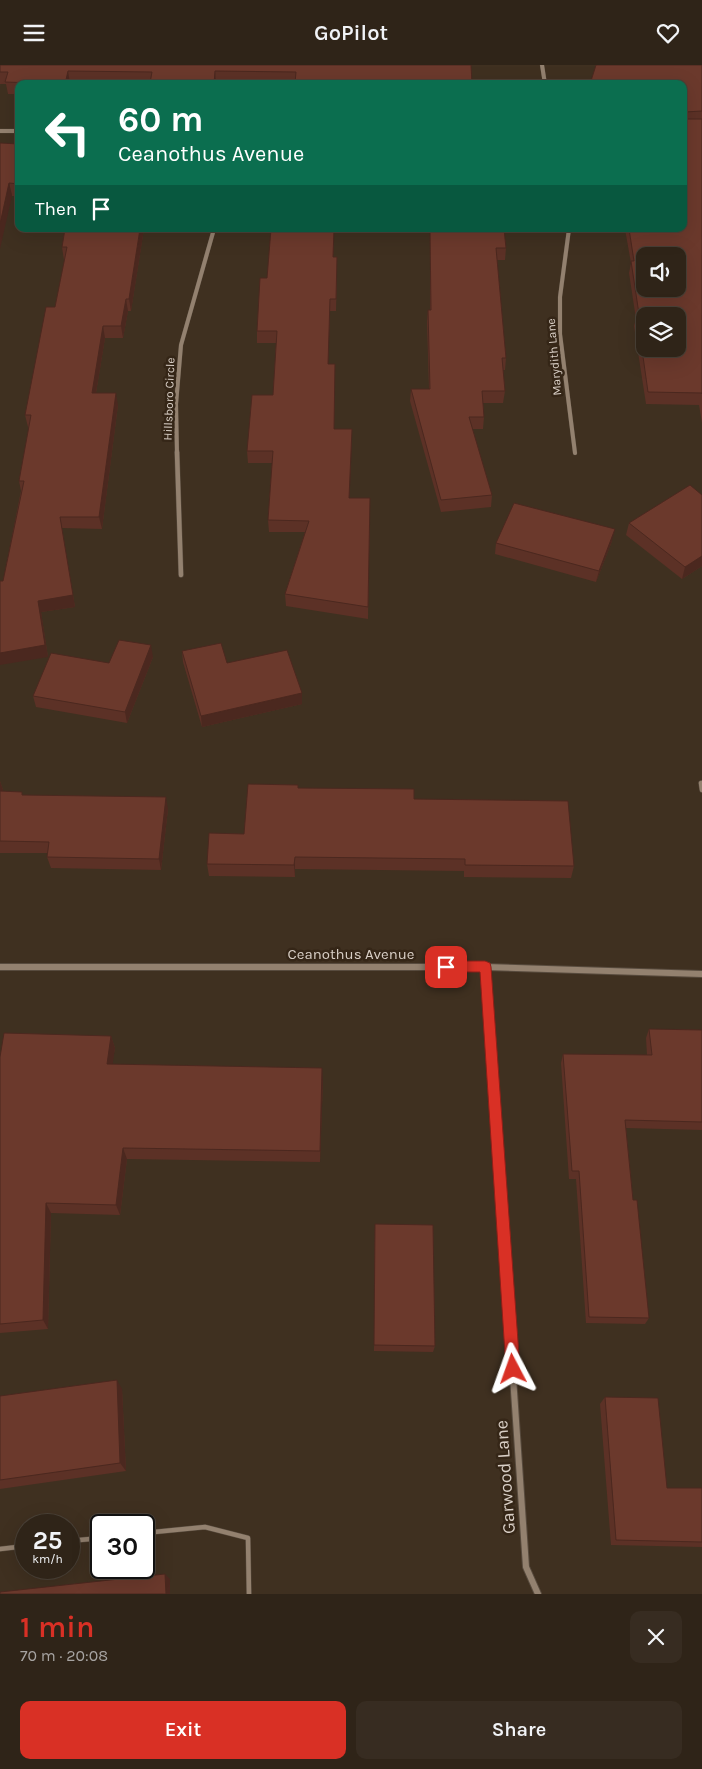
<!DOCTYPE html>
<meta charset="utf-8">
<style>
:root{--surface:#2f2418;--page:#372c21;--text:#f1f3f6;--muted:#a7a4a2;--line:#4a4137;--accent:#d93025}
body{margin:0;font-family:Karla,sans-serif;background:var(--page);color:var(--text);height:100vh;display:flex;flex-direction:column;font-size:19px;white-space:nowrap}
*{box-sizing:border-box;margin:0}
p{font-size:16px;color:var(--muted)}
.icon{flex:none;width:28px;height:28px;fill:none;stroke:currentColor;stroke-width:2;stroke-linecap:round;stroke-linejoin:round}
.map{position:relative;height:1529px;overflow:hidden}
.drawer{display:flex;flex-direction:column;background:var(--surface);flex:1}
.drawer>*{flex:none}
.banner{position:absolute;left:15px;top:15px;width:672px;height:152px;border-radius:10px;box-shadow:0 5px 20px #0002,0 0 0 1px var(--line);background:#0b6e4f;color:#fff;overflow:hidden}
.tools{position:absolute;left:636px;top:182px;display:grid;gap:10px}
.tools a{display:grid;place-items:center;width:50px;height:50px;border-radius:10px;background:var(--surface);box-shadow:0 5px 20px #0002,0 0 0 1px var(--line);font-size:25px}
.speed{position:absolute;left:15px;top:1449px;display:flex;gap:10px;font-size:25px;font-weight:700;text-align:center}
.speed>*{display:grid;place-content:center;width:65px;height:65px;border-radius:50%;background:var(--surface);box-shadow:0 5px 20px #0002,0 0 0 1px var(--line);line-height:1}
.speed small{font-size:12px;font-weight:400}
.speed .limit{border:2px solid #111;border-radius:8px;background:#fff;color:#111}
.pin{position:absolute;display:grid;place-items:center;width:42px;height:42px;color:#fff;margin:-21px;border-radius:10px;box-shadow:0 2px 8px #0006}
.me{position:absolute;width:55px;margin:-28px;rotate:356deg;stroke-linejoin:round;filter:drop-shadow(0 0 4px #0008)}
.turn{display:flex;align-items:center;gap:18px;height:105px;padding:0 20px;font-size:22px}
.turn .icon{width:65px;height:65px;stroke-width:2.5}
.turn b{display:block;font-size:35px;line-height:42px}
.then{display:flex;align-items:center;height:48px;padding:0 20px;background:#0003;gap:10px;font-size:19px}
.round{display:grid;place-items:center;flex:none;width:52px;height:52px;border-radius:10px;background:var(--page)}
.head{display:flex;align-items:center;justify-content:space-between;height:85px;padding:0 20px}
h1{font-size:30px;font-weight:600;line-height:38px;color:var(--accent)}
.action{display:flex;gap:10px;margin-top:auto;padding:10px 20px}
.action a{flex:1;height:58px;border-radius:10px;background:var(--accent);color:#fff;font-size:20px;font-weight:600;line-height:58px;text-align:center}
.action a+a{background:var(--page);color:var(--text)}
header{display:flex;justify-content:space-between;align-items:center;height:65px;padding:0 20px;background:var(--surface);font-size:22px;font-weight:600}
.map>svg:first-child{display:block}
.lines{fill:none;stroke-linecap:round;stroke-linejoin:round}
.lane-casing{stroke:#584b3e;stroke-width:5.5}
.street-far2-casing{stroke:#584b3e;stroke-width:4.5}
.street-far1-casing{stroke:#584b3e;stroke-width:5.5}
.street-casing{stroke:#584b3e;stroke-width:8}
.lane{stroke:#93816f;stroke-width:4.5}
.street-far2{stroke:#93816f;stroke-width:4}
.street-far1{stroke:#93816f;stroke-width:4.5}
.street{stroke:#93816f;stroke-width:6}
.wall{fill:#5c3126}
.shaded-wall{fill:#4b281f}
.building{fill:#6b392c;stroke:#4b281f;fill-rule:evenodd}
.route{fill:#d93025;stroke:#8d1f18}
.labels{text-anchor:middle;stroke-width:5;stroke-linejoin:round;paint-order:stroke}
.far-street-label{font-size:12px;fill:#d9cfc6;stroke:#352617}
.street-label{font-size:15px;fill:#d9cfc6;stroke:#352617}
.near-street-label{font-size:18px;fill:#d9cfc6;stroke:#352617}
</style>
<header><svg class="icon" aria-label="menu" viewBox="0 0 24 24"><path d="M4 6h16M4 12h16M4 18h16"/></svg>GoPilot<svg class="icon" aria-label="heart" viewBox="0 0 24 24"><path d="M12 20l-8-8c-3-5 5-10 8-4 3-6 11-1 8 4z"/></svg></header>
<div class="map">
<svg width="702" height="1529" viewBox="0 0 702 1529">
<rect width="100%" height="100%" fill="#3f3020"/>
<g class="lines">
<defs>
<g id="lane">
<polyline points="144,1468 205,1462 248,1473 249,1529"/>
<polyline points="69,1476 101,1473"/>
<polyline points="0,1484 26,1481"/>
</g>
<g id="street-far2">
<polyline points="542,0 545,19"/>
<polyline points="0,66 19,66"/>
<polyline points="569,164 560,232 560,269 575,388"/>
<polyline points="177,389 176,339 181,280 214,164"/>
</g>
<g id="street-far1">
<polyline points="177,387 181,510"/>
<polyline points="701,718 702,725"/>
</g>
<g id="street">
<polyline points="0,902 485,902 702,909"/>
<polyline points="485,902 526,1502 538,1529"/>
</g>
</defs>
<use href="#lane" class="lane-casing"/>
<use href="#street-far2" class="street-far2-casing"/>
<use href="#street-far1" class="street-far1-casing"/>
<use href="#street" class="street-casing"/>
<use href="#lane" class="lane"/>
<use href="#street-far2" class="street-far2"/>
<use href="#street-far1" class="street-far1"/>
<use href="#street" class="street"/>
</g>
<g class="wall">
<polygon points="0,0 471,0 295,18 216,18 216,19 70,18 70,19 19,19 19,29 8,29 6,19 0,19"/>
<polygon points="702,0 702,358 699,340 646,339 634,261 636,254 629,208 631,198 625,164 684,164 684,19"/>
<polygon points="0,78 19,79 19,131 12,131"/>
<polygon points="144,164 131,246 128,246 123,273 105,273 96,328 118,340 102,464 62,463 75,542 41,547 48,592 3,516 21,426 19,416 29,362 28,362 25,350 55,242 65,195 64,195 62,182"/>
<polygon points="334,164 333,192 337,204 336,246 330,246 328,299 334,364 352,364 349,433 370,433 368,554 286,541 285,529 305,467 269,467 268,455 272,398 248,398 247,386 273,330 276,278 257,278 257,266 267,213"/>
<polygon points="430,164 504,164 506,183 505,195 497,195 506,293 505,305 503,305 505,326 503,338 483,338 484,352 483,364 472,364 492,430 491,442 441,447 410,336 411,324 429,324 427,257 428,245 430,245"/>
<polygon points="629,458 702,501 682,514 626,470"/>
<polygon points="612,476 596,517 495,489 496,478"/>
<polygon points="182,586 227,598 302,639 202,662 183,597"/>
<polygon points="153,592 127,658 36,642 33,631 109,598"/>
<polygon points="0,716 3,725 2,726 24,730 168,744 161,805 51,803 47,792 48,788 0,788"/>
<polygon points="298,723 414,734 574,801 571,813 464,812 464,806 295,804 295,812 209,811 207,799 244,769"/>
<polygon points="649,964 702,965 702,1065 626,1063 633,1135 649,1253 645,1259 586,1258 576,1114 569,1114 561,998 563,989 647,990 646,973"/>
<polygon points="111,971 115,983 112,999 323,1015 320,1097 127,1094 120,1150 51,1148 48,1264 0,1268 0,992"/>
<polygon points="375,1159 435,1281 433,1287 374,1286"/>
<polygon points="122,1324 126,1406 0,1424 0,1331"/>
<polygon points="605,1332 667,1423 702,1423 702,1482 611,1480 600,1339"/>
</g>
<g class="shaded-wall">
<polygon points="68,6 70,18 70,19 65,19"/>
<polygon points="215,6 216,19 214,19"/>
<polygon points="9,118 12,131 0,184 0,159"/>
<polygon points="140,164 144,164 131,246 129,234"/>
<polygon points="126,234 128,246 123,273 121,261"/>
<polygon points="330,234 330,246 328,311 328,299"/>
<polygon points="103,261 105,273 94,340 92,328"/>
<polygon points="116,328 118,340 102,464 99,452"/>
<polygon points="352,364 352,376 349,445 349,433"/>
<polygon points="60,452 62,463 75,542 41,547 48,592 0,600 0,588 38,536"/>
<polygon points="615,464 612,476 596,517 599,506"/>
<polygon points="702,491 702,501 682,514 685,502"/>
<polygon points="151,580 153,592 127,658 125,647"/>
<polygon points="302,628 302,639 202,662 201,651"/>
<polygon points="0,716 3,725 0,738"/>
<polygon points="166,732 168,744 161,805 159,794"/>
<polygon points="295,792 295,812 294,800"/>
<polygon points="111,971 115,983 111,1011 107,999"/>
<polygon points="322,1003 323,1015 320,1097 320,1086"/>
<polygon points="123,1083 127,1094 120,1150 116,1140"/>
<polygon points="46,1138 51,1148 48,1264 43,1255"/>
<polygon points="117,1315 122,1324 126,1406 120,1398"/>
<polygon points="165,1509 170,1514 170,1529 166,1529"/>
</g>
<g class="building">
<polygon points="0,0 471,0 472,19 295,18 296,7 215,6 214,19 150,18 152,7 68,6 65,19 5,17 8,7 0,7"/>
<polygon points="596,0 702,0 702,46 685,47 684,49 684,19 590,19"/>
<path d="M684 51 686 54H702V329V328L648 327 637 249H639L631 196H634L629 164H684ZM645 191H678V224H645ZM645 251H678V284H645Z"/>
<polygon points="0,78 19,79 19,119 9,118 0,159"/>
<polygon points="65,164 140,164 129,234 126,234 121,261 103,261 92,328 116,328 99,452 60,452 73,530 38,536 45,580 0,588 0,516 3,516 24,416 19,416 31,350 25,350 46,242 55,242 67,182 62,182"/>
<polygon points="271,164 334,164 333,192 337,192 336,234 330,234 328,299 335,299 334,364 352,364 349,433 370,433 368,542 285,529 309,456 268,455 273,386 247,386 252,330 273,330 277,266 257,266 260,213 267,213"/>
<polygon points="430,164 504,164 506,183 496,183 506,293 502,293 505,326 482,326 484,352 469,352 492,430 441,435 411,324 430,324 428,245 431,245"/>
<polygon points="690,420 702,430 702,491 685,502 629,458"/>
<polygon points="514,438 615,464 599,506 496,478"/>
<polygon points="119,575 151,580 125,647 33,631 51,588 109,598"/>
<polygon points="221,578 227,598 287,585 302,628 201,651 182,586"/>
<polygon points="248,719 298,720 298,723 414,724 414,734 568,736 574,801 465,800 465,794 295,792 294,800 207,799 209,768 244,769"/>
<polygon points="0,726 22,727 22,730 166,732 159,794 47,792 49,777 0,776"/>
<polygon points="649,964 702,965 702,1057 625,1055 633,1135 637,1135 649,1253 589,1252 579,1106 572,1106 563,989 652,990"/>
<polygon points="4,968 111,971 107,999 322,1003 320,1086 123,1083 116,1140 46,1138 43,1255 0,1259 0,992"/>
<polygon points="375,1159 433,1160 435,1281 374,1280"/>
<polygon points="117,1315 120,1398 0,1415 0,1331"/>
<polygon points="605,1332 658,1333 667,1423 702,1423 702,1477 616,1475"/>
<polygon points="165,1509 166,1529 0,1529 0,1527"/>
</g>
<polygon class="route" points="446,896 485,896 490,898 491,902 520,1304 518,1309 513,1311 508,1309 506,1304 480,907 446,907 442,905 440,902 442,898"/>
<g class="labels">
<g class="far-street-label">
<text transform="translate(554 292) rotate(-95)" y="4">Marydith Lane</text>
<text transform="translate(169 334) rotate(-88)" y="4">Hillsboro Circle</text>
</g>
<g class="street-label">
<text x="351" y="894">Ceanothus Avenue</text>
</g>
<g class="near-street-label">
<text transform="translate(505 1412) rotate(-94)" y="6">Garwood Lane</text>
</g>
</g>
</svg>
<div class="tools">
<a><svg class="icon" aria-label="sound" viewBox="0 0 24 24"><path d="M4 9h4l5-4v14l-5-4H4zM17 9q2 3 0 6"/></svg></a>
<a><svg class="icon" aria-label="layers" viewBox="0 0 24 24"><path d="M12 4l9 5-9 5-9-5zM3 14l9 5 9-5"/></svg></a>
</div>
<div class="speed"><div>25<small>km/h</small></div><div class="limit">30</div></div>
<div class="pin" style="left:446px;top:902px;background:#d93025"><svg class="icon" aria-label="arrive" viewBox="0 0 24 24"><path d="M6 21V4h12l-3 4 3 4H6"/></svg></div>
<svg class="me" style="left:513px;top:1304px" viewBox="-20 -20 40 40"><path d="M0-17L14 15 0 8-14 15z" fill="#d93025" stroke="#fff" stroke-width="4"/></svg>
<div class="banner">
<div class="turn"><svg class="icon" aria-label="left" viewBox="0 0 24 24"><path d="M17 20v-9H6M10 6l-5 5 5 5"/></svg><div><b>60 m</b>Ceanothus Avenue</div></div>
<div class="then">Then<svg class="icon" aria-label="arrive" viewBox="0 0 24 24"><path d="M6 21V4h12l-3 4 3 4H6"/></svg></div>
</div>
</div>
<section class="drawer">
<div class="head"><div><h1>1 min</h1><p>70 m · 20:08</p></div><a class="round"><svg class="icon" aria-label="close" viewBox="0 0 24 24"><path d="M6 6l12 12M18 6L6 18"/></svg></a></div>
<div class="action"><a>Exit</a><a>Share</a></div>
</section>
